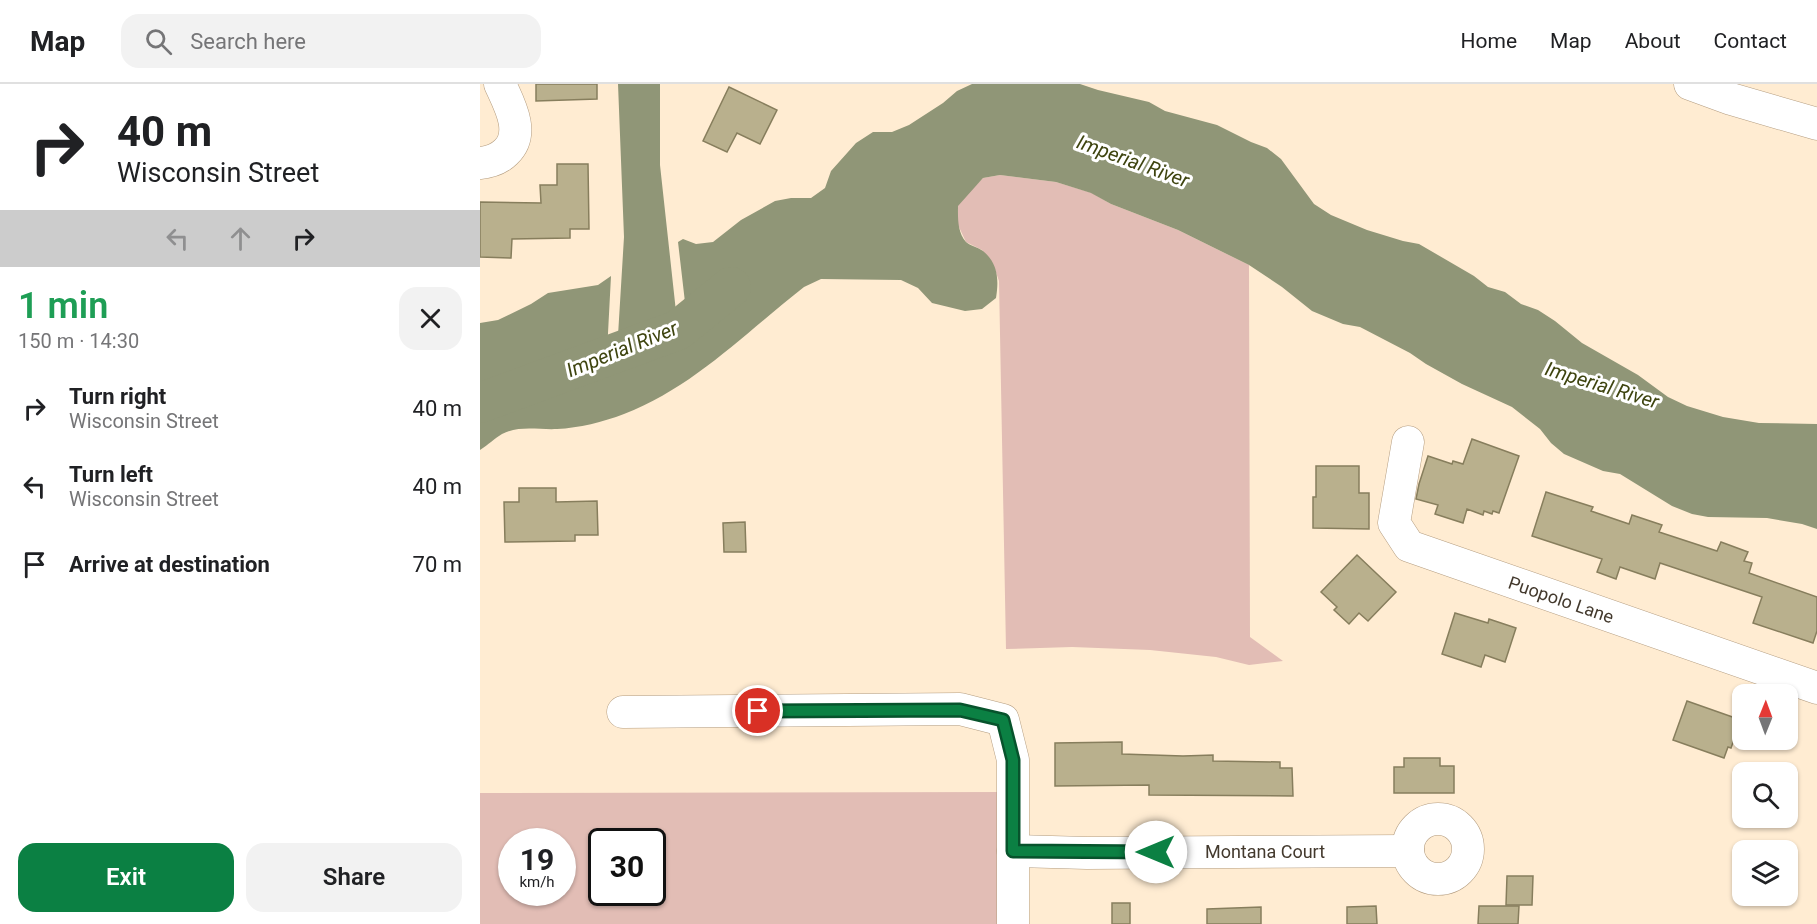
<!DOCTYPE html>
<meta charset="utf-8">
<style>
:root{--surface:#fff;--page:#f2f2f2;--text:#202124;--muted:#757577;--line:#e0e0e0;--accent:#0b8043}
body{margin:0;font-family:Roboto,sans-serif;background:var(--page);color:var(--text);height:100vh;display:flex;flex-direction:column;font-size:22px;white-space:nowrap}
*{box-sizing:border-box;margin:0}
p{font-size:20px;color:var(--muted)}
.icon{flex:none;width:33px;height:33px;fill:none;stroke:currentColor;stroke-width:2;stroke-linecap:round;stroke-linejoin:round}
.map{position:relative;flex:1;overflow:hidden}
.sheet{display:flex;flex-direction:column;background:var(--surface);width:480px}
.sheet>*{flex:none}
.guide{background:#fff;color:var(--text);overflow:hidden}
.needle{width:39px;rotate:1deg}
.tools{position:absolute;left:1252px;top:600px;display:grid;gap:12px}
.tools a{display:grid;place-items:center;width:66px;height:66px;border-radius:12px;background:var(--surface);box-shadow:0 2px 4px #0004;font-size:30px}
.speed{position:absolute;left:18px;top:744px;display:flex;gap:12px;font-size:30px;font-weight:700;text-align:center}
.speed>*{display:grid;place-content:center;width:78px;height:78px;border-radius:50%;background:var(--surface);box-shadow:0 2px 4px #0004;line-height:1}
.speed small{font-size:15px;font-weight:400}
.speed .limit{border:3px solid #111;border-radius:9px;background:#fff;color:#111}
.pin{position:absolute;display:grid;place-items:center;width:51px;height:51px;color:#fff;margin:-26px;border:3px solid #fff;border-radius:50%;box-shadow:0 2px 6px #0007}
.me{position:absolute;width:66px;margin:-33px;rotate:270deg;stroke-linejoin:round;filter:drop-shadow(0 0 4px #0008)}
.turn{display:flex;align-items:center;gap:21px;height:126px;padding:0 18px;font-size:27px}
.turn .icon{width:78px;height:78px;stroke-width:2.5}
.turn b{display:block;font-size:42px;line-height:51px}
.lanes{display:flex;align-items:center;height:57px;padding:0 18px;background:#0003;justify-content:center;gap:30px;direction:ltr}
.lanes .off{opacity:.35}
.round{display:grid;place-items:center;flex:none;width:63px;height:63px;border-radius:18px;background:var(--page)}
.overview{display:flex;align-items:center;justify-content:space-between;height:102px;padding:0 18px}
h1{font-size:36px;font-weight:600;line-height:45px;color:#1e9e55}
.action{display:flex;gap:12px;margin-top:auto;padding:12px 18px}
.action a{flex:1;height:69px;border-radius:18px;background:var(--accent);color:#fff;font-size:24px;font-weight:600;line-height:69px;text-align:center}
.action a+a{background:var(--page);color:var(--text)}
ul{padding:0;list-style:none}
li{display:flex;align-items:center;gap:18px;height:78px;padding:0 18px}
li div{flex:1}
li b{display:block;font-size:22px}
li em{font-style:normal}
header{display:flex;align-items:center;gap:36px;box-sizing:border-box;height:84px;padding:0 30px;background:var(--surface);border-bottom:2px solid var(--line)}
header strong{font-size:28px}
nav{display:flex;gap:33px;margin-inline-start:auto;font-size:21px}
.search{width:420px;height:54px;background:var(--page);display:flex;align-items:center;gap:15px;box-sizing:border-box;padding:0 21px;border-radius:18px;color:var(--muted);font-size:22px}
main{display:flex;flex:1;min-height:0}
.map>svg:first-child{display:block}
.green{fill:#e2bdb5;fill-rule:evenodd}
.water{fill:#909677}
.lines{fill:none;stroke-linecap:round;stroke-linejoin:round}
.river{stroke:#909677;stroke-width:40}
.building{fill:#b9b08d;stroke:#877e5d;stroke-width:1.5}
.minor-casing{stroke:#b49d80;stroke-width:33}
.minor{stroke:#fff;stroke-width:32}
.route-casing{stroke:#07532c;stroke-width:15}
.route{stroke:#0b8043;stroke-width:10}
.labels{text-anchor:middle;stroke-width:6;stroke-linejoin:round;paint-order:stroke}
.street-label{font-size:18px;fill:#43392d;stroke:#fff}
.water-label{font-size:20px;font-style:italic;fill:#3e440f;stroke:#fff}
</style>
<header>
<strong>Map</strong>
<div class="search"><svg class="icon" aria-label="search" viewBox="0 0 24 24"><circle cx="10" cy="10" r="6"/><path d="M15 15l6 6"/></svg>Search here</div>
<nav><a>Home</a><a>Map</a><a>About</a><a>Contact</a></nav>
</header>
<main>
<section class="sheet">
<div class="guide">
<div class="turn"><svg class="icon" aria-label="right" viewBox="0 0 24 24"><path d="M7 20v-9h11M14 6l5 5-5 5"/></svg><div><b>40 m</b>Wisconsin Street</div></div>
<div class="lanes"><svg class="icon off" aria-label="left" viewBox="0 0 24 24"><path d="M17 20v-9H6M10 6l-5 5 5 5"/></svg><svg class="icon off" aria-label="ahead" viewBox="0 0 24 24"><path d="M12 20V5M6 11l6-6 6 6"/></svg><svg class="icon" aria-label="right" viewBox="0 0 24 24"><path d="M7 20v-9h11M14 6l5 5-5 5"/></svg></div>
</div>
<div class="overview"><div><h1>1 min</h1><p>150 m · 14:30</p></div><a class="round"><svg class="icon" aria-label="close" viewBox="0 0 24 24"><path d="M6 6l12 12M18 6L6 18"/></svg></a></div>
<ul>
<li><svg class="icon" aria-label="right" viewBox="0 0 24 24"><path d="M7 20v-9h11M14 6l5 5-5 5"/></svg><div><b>Turn right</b><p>Wisconsin Street</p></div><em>40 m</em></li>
<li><svg class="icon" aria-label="left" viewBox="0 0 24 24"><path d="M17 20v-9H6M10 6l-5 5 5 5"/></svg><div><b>Turn left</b><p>Wisconsin Street</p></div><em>40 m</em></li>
<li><svg class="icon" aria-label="arrive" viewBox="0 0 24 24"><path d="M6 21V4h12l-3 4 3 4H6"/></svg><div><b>Arrive at destination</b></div><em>70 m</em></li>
</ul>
<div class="action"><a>Exit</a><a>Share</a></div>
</section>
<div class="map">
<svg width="1337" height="840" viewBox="0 0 1337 840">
<rect width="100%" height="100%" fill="#ffecd2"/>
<g class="green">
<polygon points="520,91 576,98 612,109 631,120 698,146 769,181 770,553 803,577 769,581 736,573 670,566 592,563 526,565 519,197 513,180 502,166 486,158 478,141 478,121 489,108 503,94"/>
<path d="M527 708 528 840H0V709ZM32 758H82V808H32ZM122 758H172V808H122Z"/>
</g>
<g class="water">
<polygon points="138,0 180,0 180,81 198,246 137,268 144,153"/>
<path d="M492 0H600L618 6 669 18 685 27 737 41 771 58 787 64 801 75 834 120 851 131 887 146 923 157 939 160 994 192 1008 203 1025 208 1041 220 1058 226 1075 237 1102 259 1158 291 1188 313 1207 322 1243 333 1279 339 1337 340V445L1322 440 1287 434 1228 433 1212 430 1192 422 1140 390 1123 387 1084 370 1071 359 1060 345 1032 323 982 300 946 280 930 269 880 243 863 240 832 227 802 203 769 181 698 146 631 120 611 109 576 98 520 91 503 94 478 122C478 133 477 148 486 158 490 162 498 163 503 167 518 179 519 196 516 214L502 225 485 227 452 219 438 204 421 196 341 195 324 203C266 248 214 303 144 330 123 338 99 344 77 345 59 346 39 341 22 350 15 354 8 361 0 366V239L18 236 51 220 68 209 118 201 131 192 127 268 131 277 140 279 202 256 207 251 208 244 198 158 203 155 216 160 233 158 261 136 295 117 311 114H331L345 104 351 87 376 59 393 48H412L429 41 463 19 477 7Z"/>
</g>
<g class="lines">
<polyline class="river" points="0,319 198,246 251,203"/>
</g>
<g class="building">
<polygon points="56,0 117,0 117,15 56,17"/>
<polygon points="249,3 297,26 280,60 257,49 247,68 223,57"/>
<polygon points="77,80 108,80 109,145 90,145 90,154 32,155 31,174 0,173 0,118 61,119 60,101 77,101"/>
<polygon points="992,355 1039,372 1019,429 1013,427 1012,430 1004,427 1003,431 987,425 983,439 955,430 958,421 936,415 939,400 948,372 972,380 973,377 983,380"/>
<polygon points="836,382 879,382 879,409 889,409 889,445 833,444 833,413 836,413"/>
<polygon points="39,404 76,404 76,418 117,417 118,451 95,451 95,457 25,458 24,418 39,418"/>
<polygon points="1066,408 1113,423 1111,427 1149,440 1152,431 1182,441 1179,448 1237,467 1241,458 1268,468 1264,477 1272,479 1269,489 1337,513 1337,547 1333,559 1273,539 1282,513 1180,479 1175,495 1140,483 1136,495 1117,488 1122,475 1052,452"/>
<polygon points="265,438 266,468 244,468 243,439"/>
<polygon points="877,471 916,508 888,537 879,529 869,540 854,526 857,523 841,508"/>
<polygon points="975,529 1008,539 1009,535 1036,544 1025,578 1005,571 1001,583 962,570"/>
<polygon points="1207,617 1261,636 1251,664 1248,663 1244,674 1193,656"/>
<polygon points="642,658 642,670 703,672 733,671 733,677 800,678 800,684 812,684 813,712 669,711 669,701 575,702 575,659"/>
<polygon points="924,674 960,674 960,682 974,682 974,709 914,709 914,683 924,683"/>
<polygon points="1027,792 1053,792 1052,821 1026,821"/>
<rect x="632" y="819" width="18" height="21"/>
<polygon points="896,822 897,840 867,840 867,823"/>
<polygon points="999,822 1039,822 1038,840 998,840"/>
<polygon points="781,823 781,840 727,840 727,825"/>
</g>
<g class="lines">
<defs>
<g id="minor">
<polyline points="1210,0 1251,15 1337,40"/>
<path d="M0 79C10 78 19 75 26 68 46 49 29 20 20 0"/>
<polyline points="928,358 914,439 929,462 1337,604"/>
<polyline points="143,628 480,625 523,636 533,676 533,840"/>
<circle cx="958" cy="765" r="30"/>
<polyline points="533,767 607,769 928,767"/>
</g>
</defs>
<use href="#minor" class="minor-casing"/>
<use href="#minor" class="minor"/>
</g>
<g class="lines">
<defs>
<polyline id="route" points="278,627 480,626 523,636 533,676 533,767 676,768"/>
</defs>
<use href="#route" class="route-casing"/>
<use href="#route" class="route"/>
</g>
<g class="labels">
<g class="street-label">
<text transform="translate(1081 516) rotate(19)" y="6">Puopolo Lane</text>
<text x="785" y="774">Montana Court</text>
</g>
<g class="water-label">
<text transform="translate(653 77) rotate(20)" y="7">Imperial River</text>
<text transform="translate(142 265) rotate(-22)" y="7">Imperial River</text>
<text transform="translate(1122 301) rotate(17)" y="7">Imperial River</text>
</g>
</g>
</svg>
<div class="tools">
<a><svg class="needle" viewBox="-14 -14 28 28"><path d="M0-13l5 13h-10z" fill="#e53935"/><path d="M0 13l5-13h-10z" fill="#757577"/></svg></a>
<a><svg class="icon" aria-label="search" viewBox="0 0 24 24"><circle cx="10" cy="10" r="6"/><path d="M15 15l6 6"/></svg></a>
<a><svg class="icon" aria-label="layers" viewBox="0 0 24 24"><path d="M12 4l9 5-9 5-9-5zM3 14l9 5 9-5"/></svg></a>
</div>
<div class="speed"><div>19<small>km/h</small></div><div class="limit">30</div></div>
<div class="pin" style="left:278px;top:627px;background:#d93025"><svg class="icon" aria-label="arrive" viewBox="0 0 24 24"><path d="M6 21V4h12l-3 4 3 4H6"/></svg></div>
<svg class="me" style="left:676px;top:768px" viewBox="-20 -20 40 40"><circle r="19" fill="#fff"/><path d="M0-13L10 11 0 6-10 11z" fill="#0b8043"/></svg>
</div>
</main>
